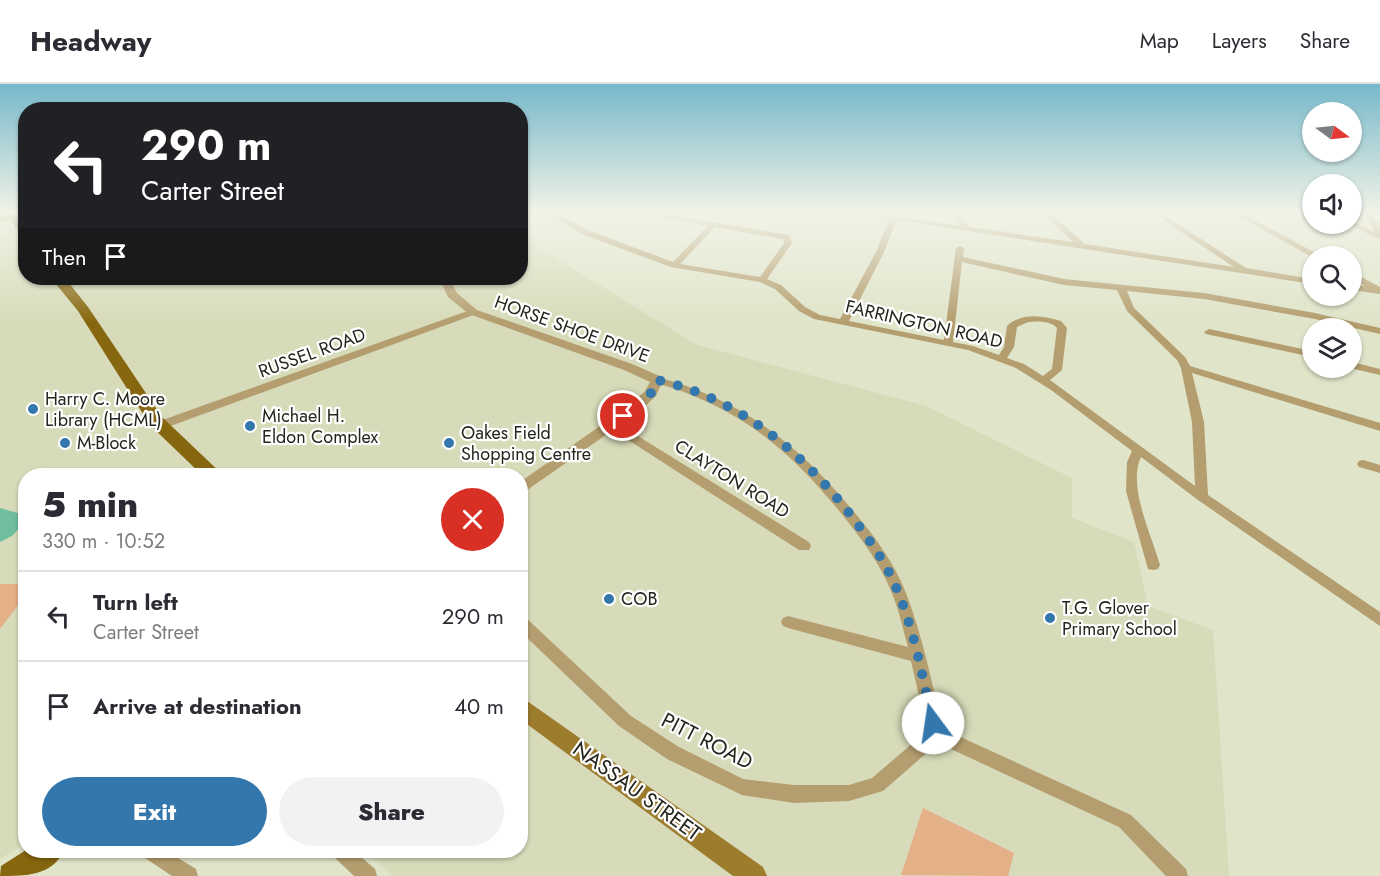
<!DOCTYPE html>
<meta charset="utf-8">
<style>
:root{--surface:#fff;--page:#f2f2f3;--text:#2b2b33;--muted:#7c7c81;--line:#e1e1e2;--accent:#3477ad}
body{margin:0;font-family:Jost,sans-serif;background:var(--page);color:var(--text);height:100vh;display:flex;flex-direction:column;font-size:22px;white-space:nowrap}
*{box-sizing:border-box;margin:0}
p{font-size:20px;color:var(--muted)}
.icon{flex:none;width:33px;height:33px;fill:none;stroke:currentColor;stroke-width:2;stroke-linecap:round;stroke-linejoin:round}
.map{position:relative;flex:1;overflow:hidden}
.details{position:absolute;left:18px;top:384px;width:510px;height:390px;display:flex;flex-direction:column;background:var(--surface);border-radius:24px;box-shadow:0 2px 4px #0004}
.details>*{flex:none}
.guide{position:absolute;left:18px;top:18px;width:510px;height:183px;border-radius:24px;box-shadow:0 2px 4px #0004;background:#202124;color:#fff;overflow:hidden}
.needle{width:39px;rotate:105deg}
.fabs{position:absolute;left:1302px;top:18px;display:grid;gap:12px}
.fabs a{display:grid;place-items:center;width:60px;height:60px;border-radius:50%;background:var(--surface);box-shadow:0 2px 4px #0004;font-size:30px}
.pin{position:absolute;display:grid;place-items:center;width:51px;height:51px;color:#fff;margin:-26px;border:3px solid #fff;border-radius:50%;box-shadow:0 2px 6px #0007}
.me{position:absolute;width:66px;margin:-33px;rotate:346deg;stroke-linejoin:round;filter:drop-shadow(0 0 4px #0008)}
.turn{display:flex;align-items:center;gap:21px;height:126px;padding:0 24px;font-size:27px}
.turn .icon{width:78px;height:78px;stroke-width:2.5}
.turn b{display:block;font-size:42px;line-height:51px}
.then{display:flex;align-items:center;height:57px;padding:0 24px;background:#0003;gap:12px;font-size:22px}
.round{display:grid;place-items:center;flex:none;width:63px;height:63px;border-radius:32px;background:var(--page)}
.headline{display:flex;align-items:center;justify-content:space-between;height:102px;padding:0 24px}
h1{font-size:36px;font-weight:800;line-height:45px}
.primary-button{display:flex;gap:12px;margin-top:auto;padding:12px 24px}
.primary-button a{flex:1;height:69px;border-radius:36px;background:var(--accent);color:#fff;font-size:24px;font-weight:800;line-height:69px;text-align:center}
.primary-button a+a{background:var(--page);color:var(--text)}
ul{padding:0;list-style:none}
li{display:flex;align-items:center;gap:18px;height:90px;padding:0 24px;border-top:2px solid var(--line)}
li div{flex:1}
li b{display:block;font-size:22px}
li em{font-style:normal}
header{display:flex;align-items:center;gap:36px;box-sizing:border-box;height:84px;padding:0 30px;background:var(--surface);border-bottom:2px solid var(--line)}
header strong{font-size:28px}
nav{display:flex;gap:33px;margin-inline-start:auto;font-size:21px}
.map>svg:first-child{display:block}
.built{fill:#d7dbb9}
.green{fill:#e4b088}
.water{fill:#6fbf9e}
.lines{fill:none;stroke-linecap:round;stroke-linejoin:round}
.minor{fill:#b49e6f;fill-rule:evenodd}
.tertiary{fill:#b49e6f;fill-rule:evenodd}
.secondary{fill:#9d7c2d;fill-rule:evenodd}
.primary{fill:#86660e;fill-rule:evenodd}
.route{stroke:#3477ad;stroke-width:10;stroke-dasharray:0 18}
.poi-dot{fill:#3477ad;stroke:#fff;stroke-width:2}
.labels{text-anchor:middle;stroke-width:4.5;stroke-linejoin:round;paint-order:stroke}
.street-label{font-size:18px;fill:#24251b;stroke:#fff}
.poi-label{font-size:18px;fill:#24251b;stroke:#fff;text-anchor:start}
.near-street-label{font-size:21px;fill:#24251b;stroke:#fff}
</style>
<header>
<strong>Headway</strong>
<nav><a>Map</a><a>Layers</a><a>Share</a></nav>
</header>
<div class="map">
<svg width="1380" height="792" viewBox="0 0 1380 792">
<rect width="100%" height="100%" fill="#e0e4c9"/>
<polygon class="built" points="0,128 25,128 26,194 520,194 521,141 539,164 697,261 926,322 1072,394 1072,434 1134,458 1148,522 1213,546 1229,792 394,792 363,767 520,766 520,392 26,392 25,759 0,775"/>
<g class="green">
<polygon points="0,500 25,500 25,512 0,545"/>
<polygon points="923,724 1014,769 1008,792 901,791"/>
</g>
<polygon class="water" points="0,424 21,430 24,439 12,452 0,458"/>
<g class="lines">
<g class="minor">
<path d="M545 128H554L590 147 673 178 708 142 642 130 639 128H652L789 151 792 159 767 195 781 201 805 223 820 231 840 235 877 166 889 135 856 130 853 128H868L961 142 950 128H958L970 143 1073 158 1041 128H1049L1085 160 1234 183 1151 128H1159L1246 184 1312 195V200L896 136 885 166 849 237 944 256 956 164 960 162 964 164 963 173 1064 195 1204 209 1315 229 1380 244V250L1315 235 1204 215 1127 207 1134 224 1185 273 1190 282 1380 339V347L1192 289 1204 338 1208 411 1380 528V542L1198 416 1141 373C1127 402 1152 452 1160 481L1158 485 1153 486 1148 485 1126 407 1127 378 1132 367 1051 306 1016 284 968 266 814 235 799 227 775 205 760 198 671 183 584 151ZM715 143 783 155 784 159 760 193 680 180ZM962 178 1064 201 1117 206 1127 227 1177 276 1181 284 1192 338 1195 402 1050 296 1062 286 1067 244 1061 237C1044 232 1022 228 1007 242L1004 263 999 271 973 262 953 258ZM1028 238C1038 237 1051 237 1057 244L1052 285 1043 292 1024 280 1007 274 1014 263 1017 243Z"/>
<polygon points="1231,128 1240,128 1321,172 1312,173"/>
<polygon points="1364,128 1372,128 1380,143 1380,155 1347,140 1354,138 1375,148"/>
<polygon points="1352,188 1380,203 1380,210 1352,206 1352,200 1365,202 1352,194"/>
<polygon points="473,225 476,226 476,230 165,344 161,345 155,341 157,338"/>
<polygon points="1209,245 1312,267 1312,273 1206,250 1204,248"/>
<polygon points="1352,278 1380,285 1380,291 1350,284 1352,284"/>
<path d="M657 293C742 315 800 362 855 429 875 453 895 480 906 509 923 553 932 600 943 645L1131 731 1186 785 1188 792H1166L1119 743 938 659 883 707 849 717 794 719 742 711 667 675 619 642 520 547V531L525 533 631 632 679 663 743 695 794 701H849L872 694 927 647 911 577 788 544 783 542 781 538 783 534 788 532 908 563C902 541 897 518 887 498 876 474 860 453 844 433 790 365 738 322 653 298L652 296Z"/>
<polygon points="612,336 809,458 811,462 809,466 799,466 608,343 606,340"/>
<polygon points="1363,376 1380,381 1380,389 1359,383 1357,380 1359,377"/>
<polygon points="139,766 165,766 196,785 198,792 172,792 142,772"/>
<polygon points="330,766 353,766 375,785 377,792 354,792 333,772"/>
</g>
<polygon class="tertiary" points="439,194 449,194 457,209 477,226 632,280 662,293 663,296 656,312 640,327 520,411 520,398 630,321 645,307 650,298 624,286 469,230 448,213"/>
<g class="secondary">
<polygon points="17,128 26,128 26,132 0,138 0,132"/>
<polygon points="520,612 763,783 767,792 733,792 520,635"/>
</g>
<g class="primary">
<polygon points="5,128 16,128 26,140 26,152 22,152"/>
<polygon points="51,194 65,194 88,223 162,333 224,392 203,392 150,341 78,227"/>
<path d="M26 766H64C53 792 25 792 0 792L1 782Z"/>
</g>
</g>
<linearGradient id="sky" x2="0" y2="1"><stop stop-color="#77b8ca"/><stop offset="0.54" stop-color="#f1f3e7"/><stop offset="1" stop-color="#f1f3e7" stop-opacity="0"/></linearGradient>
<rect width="1380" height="238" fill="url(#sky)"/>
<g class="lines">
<path class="route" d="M623 332 651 309 657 296C739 314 803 369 853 434 870 457 887 480 898 508 915 549 923 596 933 639"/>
</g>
<g class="poi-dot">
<circle cx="33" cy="325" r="6"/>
<circle cx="250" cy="342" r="6"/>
<circle cx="65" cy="359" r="6"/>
<circle cx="449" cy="359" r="6"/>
<circle cx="609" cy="515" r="6"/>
<circle cx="1050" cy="534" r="6"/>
</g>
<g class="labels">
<g class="street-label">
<text transform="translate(924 240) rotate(13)" y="6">FARRINGTON ROAD</text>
<text transform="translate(572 245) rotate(20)" y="6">HORSE SHOE DRIVE</text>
<text transform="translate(312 269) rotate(-20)" y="6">RUSSEL ROAD</text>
<text transform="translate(732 395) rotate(32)" y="6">CLAYTON ROAD</text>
</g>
<g class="poi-label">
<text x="45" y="321">Harry C. Moore<tspan x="45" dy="21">Library (HCML)</tspan></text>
<text x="262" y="338">Michael H.<tspan x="262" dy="21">Eldon Complex</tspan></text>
<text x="461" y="355">Oakes Field<tspan x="461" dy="21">Shopping Centre</tspan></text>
<text x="77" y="365">M-Block</text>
<text x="621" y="521">COB</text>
<text x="1062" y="530">T.G. Glover<tspan x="1062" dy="21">Primary School</tspan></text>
</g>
<g class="near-street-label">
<text transform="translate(707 657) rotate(27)" y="7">PITT ROAD</text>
<text transform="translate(637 707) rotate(36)" y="7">NASSAU STREET</text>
</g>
</g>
</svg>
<div class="fabs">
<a><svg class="needle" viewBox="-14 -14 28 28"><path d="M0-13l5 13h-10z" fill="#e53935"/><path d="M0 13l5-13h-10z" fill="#7c7c81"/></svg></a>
<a><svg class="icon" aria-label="sound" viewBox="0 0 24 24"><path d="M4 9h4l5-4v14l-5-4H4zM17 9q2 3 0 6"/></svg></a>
<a><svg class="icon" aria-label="search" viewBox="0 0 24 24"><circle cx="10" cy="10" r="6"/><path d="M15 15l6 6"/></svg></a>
<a><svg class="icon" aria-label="layers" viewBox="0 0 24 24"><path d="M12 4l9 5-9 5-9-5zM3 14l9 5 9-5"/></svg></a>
</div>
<div class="pin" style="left:623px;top:332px;background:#d93025"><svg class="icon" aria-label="arrive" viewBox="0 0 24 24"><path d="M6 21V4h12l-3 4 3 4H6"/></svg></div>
<svg class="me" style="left:933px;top:639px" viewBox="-20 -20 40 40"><circle r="19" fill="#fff"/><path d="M0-13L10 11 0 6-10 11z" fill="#3477ad"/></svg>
<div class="guide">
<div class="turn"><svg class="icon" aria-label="left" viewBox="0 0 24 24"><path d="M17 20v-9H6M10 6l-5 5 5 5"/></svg><div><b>290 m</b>Carter Street</div></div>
<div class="then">Then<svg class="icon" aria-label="arrive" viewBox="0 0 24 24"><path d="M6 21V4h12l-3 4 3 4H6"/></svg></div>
</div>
<section class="details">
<div class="headline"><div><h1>5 min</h1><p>330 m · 10:52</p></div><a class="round" style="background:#d93025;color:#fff"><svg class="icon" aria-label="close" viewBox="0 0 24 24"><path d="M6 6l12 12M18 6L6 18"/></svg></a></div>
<ul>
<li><svg class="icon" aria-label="left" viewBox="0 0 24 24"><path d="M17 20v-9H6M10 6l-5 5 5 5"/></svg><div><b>Turn left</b><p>Carter Street</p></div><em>290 m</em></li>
<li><svg class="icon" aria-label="arrive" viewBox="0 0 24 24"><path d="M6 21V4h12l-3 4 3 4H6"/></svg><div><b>Arrive at destination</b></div><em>40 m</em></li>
</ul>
<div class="primary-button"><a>Exit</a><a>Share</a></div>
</section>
</div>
